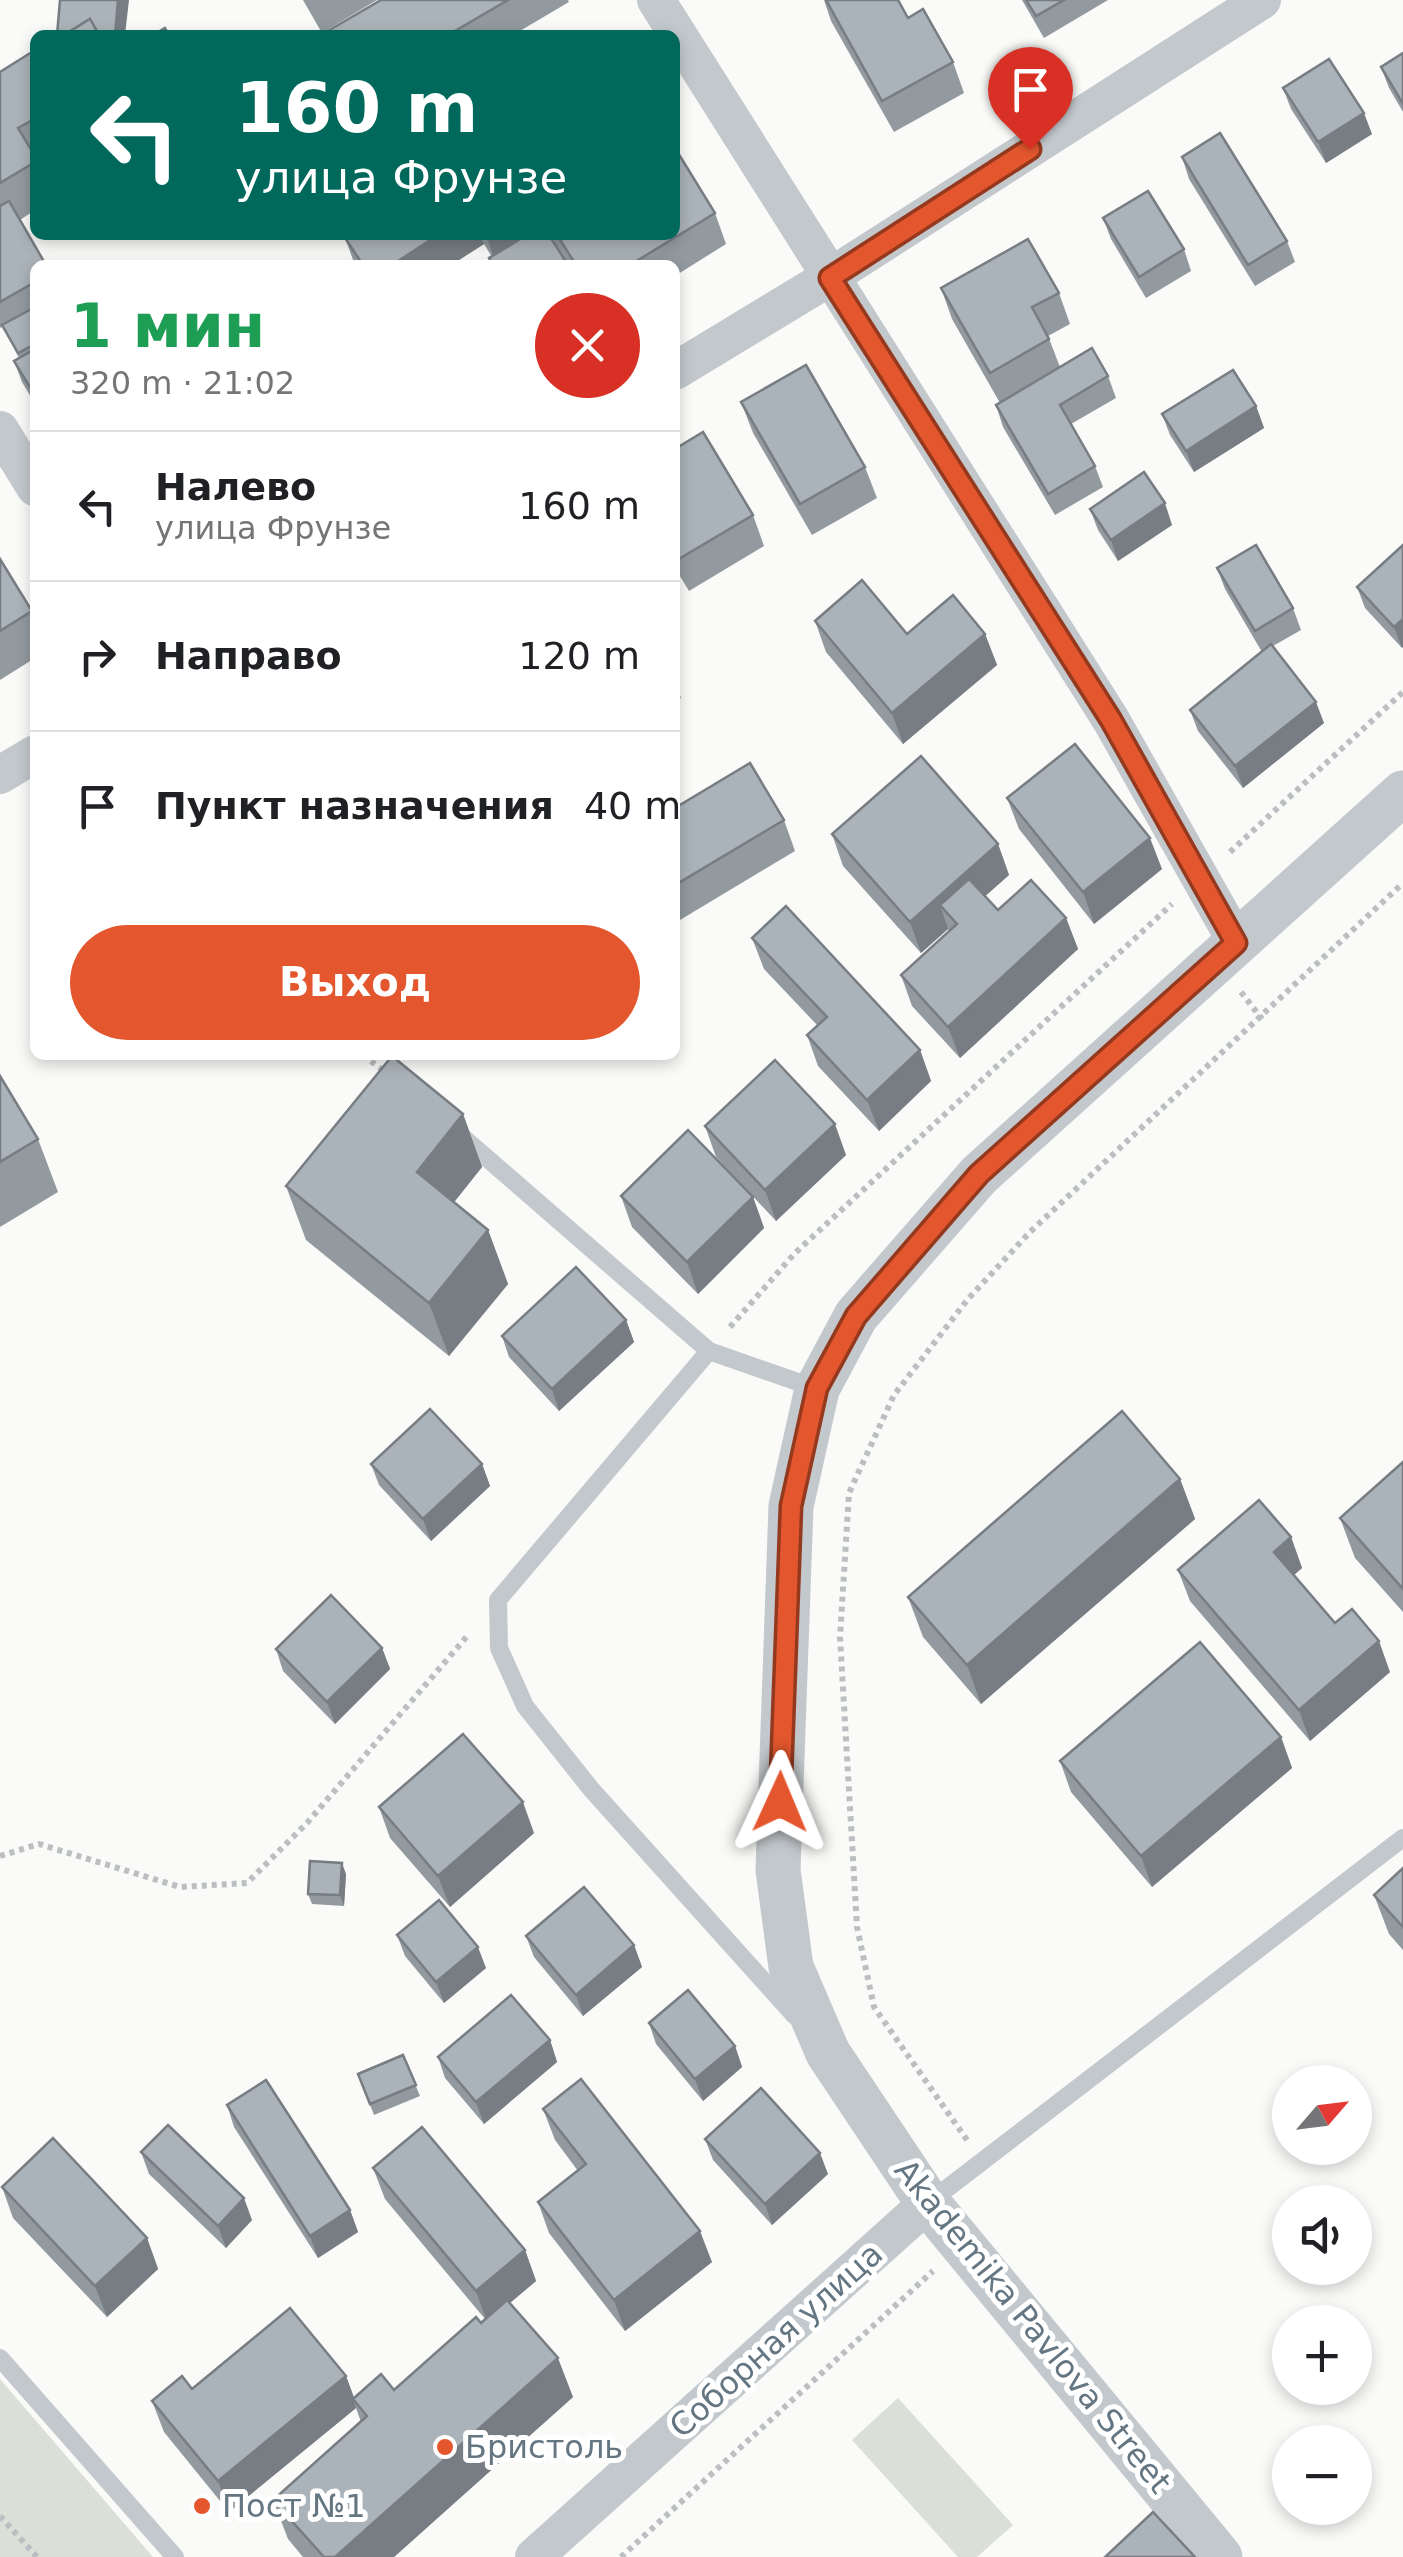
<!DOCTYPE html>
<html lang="ru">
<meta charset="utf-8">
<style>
:root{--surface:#fff;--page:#f2f2f2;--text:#202124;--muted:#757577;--line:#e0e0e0;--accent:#e4572e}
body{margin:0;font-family:"DejaVu Sans",sans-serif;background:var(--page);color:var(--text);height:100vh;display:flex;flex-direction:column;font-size:38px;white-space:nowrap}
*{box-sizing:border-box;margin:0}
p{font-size:32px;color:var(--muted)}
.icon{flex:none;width:55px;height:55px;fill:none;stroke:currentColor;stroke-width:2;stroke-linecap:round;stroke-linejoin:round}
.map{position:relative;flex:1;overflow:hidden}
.panel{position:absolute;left:30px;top:260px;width:650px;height:800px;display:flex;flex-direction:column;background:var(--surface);border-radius:15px;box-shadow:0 5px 15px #0003}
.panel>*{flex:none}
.top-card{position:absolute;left:30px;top:30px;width:650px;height:210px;border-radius:15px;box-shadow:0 5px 15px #0003;background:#00695c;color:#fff;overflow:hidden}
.needle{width:65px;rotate:62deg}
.buttons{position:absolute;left:1272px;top:2065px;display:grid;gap:20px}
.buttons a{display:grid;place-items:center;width:100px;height:100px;border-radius:50%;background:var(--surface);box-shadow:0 5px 15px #0003;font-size:50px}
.pin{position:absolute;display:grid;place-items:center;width:85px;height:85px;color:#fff;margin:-102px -42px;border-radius:50% 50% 50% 0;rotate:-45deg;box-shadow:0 0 10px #0007}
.pin .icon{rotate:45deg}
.me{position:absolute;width:110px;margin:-55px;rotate:1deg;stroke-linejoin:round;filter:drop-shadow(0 0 8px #0008)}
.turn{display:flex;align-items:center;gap:35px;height:210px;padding:0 40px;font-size:45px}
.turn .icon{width:130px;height:130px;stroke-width:2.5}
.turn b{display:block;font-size:70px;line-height:85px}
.round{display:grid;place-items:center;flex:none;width:105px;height:105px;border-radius:52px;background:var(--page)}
.overview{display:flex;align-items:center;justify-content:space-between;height:170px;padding:0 40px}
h1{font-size:60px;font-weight:600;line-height:75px;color:#1e9e55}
.button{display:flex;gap:20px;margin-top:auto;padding:20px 40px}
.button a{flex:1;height:115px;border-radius:60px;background:var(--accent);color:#fff;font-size:40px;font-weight:600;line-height:115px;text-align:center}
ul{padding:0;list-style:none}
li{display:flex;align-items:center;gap:30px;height:150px;padding:0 40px;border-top:2px solid var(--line)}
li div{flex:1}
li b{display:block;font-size:38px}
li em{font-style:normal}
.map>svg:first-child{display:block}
.green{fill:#dadfd7}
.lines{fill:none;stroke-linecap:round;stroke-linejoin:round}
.path{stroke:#bbbfc2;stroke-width:6;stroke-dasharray:5 5;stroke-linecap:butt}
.service{stroke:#c3c8cc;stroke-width:18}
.minor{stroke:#c3c8cc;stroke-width:38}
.tertiary{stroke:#c3c8cc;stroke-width:45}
.wall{fill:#929a9f}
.shaded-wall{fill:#777d82}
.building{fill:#aab3b9;stroke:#777d82;stroke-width:2.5}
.route-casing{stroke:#94391e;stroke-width:25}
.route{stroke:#e4572e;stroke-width:18}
.poi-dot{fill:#e4572e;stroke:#fff;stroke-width:4}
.labels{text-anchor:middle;stroke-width:10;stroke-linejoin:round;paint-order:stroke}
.street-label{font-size:32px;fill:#657683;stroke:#fff}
.poi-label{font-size:32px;fill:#657683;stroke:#fff;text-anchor:start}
</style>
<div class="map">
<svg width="1403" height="2557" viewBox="0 0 1403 2557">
<rect width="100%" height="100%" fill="#fafaf8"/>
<g class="green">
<polygon points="0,2379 153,2557 0,2557"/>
<polygon points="898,2398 1013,2525 977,2557 958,2557 852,2440"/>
</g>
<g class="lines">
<g class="path">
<polyline points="1230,852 1403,692"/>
<polyline points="1241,992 1262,1019"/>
<polyline points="363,1055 388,1074"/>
<polyline points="730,1327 795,1253 1172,904"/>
<polyline points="0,1856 39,1844 180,1887 247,1883 307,1823 469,1634"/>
<polyline points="967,2140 874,2007 857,1927 840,1637 849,1493 894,1395 968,1299 1030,1232 1403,883"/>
<polyline points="0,2516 37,2557"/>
<polyline points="621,2557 933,2271"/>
</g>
<g class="service">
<polyline points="458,1133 709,1351 815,1388"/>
<polyline points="709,1351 498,1600 499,1648 525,1706 591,1789 795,2016"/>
<polyline points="928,2203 1403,1838"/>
<polyline points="0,2358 175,2557"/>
</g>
<g class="minor">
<polyline points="656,0 1111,720 1237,943"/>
<polyline points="675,371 830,277 1262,0"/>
<polyline points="0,430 35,487"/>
<polyline points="0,775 35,754"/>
<polyline points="534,2557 928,2203"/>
</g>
<polyline class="tertiary" points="1220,2557 928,2203 828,2053 791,1967 778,1870 791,1506 817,1389 856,1316 979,1175 1403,793"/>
</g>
<g class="wall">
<polygon points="303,0 377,0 322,33"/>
<polygon points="381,0 568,0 569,2 513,35 321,35"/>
<polygon points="824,0 898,0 908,18 953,62 964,93 894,132 831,21"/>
<polygon points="1022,0 1108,0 1044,38"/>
<polygon points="1403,53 1403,112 1389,88 1381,67"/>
<polygon points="35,57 35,210 20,220 35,265 35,404 22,382 14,361 19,358 3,326 0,328 0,72"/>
<polygon points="1283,88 1372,134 1326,163 1291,109"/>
<polygon points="1182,157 1287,241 1295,262 1255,286 1189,179"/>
<polygon points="715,213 726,244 675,276 675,265 568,265 555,243 552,235 675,235"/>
<polygon points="1103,218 1184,249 1191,271 1146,298 1111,239"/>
<polygon points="350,235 549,235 568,265 492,265 489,258 492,257 484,244 451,265 355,265 345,238"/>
<polygon points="941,288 1059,293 1070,324 1048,336 1060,367 1108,376 1116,398 1071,424 1095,466 1103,487 1055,515 1003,427 996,405 1000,403 952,319"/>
<polygon points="741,402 865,467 877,498 812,535 753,433"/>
<polygon points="1256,406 1264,428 1194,472 1170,435 1162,414"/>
<polygon points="675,449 753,515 764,546 689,591 675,568"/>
<polygon points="1090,509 1172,525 1118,561 1098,530"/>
<polygon points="1403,545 1402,648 1365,608 1357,587"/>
<polygon points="0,559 32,611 35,619 35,658 0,680"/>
<polygon points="1217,568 1293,608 1301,630 1273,646 1324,723 1243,788 1198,731 1190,710 1262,652 1225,589"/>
<polygon points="815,621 907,634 985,634 997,665 903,744 826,652"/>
<polygon points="675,681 681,698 675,701"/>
<polygon points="1007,798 1162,869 1094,924 1019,829"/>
<polygon points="675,808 784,820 795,851 675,923"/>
<polygon points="832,834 998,844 1009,875 985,896 998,910 1066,918 1078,949 960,1058 912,1006 901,975 949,931 948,929 921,953 843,866"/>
<polygon points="752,938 920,1050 931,1081 879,1131 818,1066 807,1035 817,1025 764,969"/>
<polygon points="0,1076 38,1139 58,1192 0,1227"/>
<polygon points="463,1114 482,1167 454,1202 488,1230 508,1284 449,1356 306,1240 286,1186"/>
<polygon points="705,1126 846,1155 776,1221 716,1157"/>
<polygon points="621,1196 753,1197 764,1228 698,1294 632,1227"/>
<polygon points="626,1320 634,1342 559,1411 509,1357 502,1336"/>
<polygon points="1403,1462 1403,1612 1355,1558 1340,1518"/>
<polygon points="371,1464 482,1464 490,1486 431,1541 379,1485"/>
<polygon points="1180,1479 1195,1519 981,1704 923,1637 908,1597"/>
<polygon points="1291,1537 1302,1568 1294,1575 1335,1623 1390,1672 1310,1741 1190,1601 1178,1570"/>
<polygon points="382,1648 390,1669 335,1724 283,1671 276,1649"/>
<polygon points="1281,1737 1292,1768 1152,1887 1071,1792 1060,1761"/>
<polygon points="379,1807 534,1833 450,1907 390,1838"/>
<polygon points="1403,1868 1403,1950 1389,1934 1374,1895"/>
<polygon points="346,1874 344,1906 312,1904 308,1894"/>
<polygon points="397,1935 486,1968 444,2003 405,1956"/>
<polygon points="526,1936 634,1945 642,1967 583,2016 534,1957"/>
<polygon points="649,2023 735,2046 742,2067 703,2101 656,2044"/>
<polygon points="550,2040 557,2062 484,2124 445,2078 438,2057"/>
<polygon points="403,2055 420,2096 374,2115 358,2074"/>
<polygon points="227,2105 350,2210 358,2232 318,2258 234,2127"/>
<polygon points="543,2109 712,2262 625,2331 549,2233 538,2202 578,2171 555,2140"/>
<polygon points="705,2139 828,2174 772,2225 713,2160"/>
<polygon points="141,2152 252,2220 226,2248 149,2174"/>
<polygon points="373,2168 525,2250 536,2281 510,2303 573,2397 394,2557 303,2557 288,2539 273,2500 361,2422 356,2408 229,2512 164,2432 152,2401 192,2389 346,2376 354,2398 394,2390 485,2319 385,2199"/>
<polygon points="2,2187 147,2238 158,2269 107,2317 13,2218"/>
</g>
<g class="shaded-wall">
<polygon points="118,0 129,0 125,35 115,35"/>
<polygon points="1364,113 1372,134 1326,163 1318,142"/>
<polygon points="438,235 480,235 484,244 451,265 392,265"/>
<polygon points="486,235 539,235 496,264"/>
<polygon points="1256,406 1264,428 1194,472 1186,451"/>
<polygon points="1165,503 1172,525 1118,561 1111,540"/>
<polygon points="1403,619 1403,647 1402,648 1394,627"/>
<polygon points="985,634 997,665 903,744 892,713"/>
<polygon points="1316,702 1324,723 1243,788 1235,766"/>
<polygon points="1150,838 1162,869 1094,924 1083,892"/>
<polygon points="998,844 1009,875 955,923 940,905 948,929 921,953 910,922"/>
<polygon points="1066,918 1078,949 960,1058 948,1027"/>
<polygon points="920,1050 931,1081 879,1131 867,1100"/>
<polygon points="463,1114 482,1167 436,1225 417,1172"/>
<polygon points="835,1124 846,1155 776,1221 765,1190"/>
<polygon points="753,1197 764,1228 698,1294 687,1262"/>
<polygon points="488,1230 508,1284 449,1356 429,1303"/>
<polygon points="626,1320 634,1342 559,1411 552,1389"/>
<polygon points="482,1464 490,1486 431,1541 423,1519"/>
<polygon points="1180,1479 1195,1519 981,1704 967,1665"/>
<polygon points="1291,1537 1302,1568 1285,1583 1274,1552"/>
<polygon points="1379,1641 1390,1672 1310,1741 1299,1710"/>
<polygon points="382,1648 390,1669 335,1724 327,1702"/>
<polygon points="1281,1737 1292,1768 1152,1887 1141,1856"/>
<polygon points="523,1802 534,1833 450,1907 438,1876"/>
<polygon points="342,1863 346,1874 344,1906 340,1895"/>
<polygon points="634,1945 642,1967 583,2016 576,1995"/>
<polygon points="478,1947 486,1968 444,2003 436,1982"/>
<polygon points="550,2040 557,2062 484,2124 476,2102"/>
<polygon points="735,2046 742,2067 703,2101 695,2079"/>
<polygon points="820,2153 828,2174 772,2225 765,2204"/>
<polygon points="244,2198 252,2220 226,2248 218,2226"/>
<polygon points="350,2210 358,2232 318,2258 310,2236"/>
<polygon points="700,2231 712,2262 625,2331 614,2300"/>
<polygon points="147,2238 158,2269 107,2317 95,2286"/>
<polygon points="525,2250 536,2281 487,2322 476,2291"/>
<polygon points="558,2358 573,2397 394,2557 335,2557"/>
<polygon points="346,2376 356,2403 353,2399 356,2408 229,2512 218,2481"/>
</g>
<g class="building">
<polygon points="60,0 118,0 115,35 99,35 90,19 64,35 57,35"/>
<polygon points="381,0 508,0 448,35 321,35"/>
<polygon points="826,0 898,0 908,18 923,9 953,62 882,101"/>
<polygon points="1026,0 1064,0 1036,16"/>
<polygon points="90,19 99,35 64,35"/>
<polygon points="165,28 169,35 153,35"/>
<polygon points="32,52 35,57 35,127 31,121 18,128 35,156 35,162 0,183 0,72"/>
<polygon points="1403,53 1403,104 1381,67"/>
<polygon points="1329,59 1364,113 1318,142 1283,88"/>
<polygon points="1220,133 1287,241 1248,265 1182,157"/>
<polygon points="675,148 715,213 630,265 576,265 557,235 675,235"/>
<polygon points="1148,191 1184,249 1139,277 1103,218"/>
<polygon points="9,201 46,265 35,265 35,282 0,302 0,206"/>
<polygon points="350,235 438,235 392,265 363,265 345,238"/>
<polygon points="527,235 549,235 568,265 493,265 489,258"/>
<polygon points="1028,239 1059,293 1032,307 1049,339 990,373 941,288"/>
<polygon points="35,307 35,344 18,353 2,325"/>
<polygon points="1092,348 1108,376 1060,405 1095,466 1048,494 996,405"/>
<polygon points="35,349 35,387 31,389 14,361"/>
<polygon points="806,365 865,467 800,504 741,402"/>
<polygon points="1233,370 1256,406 1186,451 1162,414"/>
<polygon points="703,432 753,515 677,560 675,556 675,449"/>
<polygon points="1144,472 1165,503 1111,540 1090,509"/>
<polygon points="1256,545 1293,608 1255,631 1217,568"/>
<polygon points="1403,545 1403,619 1394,627 1357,587"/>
<polygon points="0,559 32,611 0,631"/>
<polygon points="862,580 907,634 953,595 985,634 892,713 815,621"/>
<polygon points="1271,644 1316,702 1235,766 1190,710"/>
<polygon points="1075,744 1150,838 1083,892 1007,798"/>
<polygon points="921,756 998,844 910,922 832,834"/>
<polygon points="750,763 784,820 675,885 675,808"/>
<polygon points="969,879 998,910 1031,880 1066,918 948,1027 901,975 957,924 940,905"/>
<polygon points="786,906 920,1050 867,1100 807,1035 827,1017 752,938"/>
<polygon points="392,1056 463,1114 417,1172 488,1230 429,1303 286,1186"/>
<polygon points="775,1060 835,1124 765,1190 705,1126"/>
<polygon points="0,1076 38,1139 0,1162"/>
<polygon points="688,1130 753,1197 687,1262 621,1196"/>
<polygon points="576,1267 626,1320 552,1389 502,1336"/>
<polygon points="430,1409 482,1464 423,1519 371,1464"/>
<polygon points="1122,1411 1180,1479 967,1665 908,1597"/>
<polygon points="1403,1462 1403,1589 1340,1518"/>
<polygon points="1259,1500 1291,1537 1274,1552 1335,1623 1352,1609 1379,1641 1299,1710 1178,1570"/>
<polygon points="331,1595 382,1648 327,1702 276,1649"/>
<polygon points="1200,1642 1281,1737 1141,1856 1060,1761"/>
<polygon points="463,1734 523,1802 438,1876 379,1807"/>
<polygon points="310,1861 342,1863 340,1895 308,1894"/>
<polygon points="1403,1868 1403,1927 1374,1895"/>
<polygon points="584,1887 634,1945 576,1995 526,1936"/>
<polygon points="439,1900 478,1947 436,1982 397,1935"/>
<polygon points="688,1990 735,2046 695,2079 649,2023"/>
<polygon points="511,1995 550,2040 476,2102 438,2057"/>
<polygon points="403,2055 416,2085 370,2104 358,2074"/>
<polygon points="581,2079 700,2231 614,2300 538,2202 586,2164 543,2109"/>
<polygon points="266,2080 350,2210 310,2236 227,2105"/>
<polygon points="761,2088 820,2153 765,2204 705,2139"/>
<polygon points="168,2125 244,2198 218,2226 141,2152"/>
<polygon points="422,2127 525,2250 476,2291 373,2168"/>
<polygon points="53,2138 147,2238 95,2286 2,2187"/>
<polygon points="507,2300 558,2358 335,2557 324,2557 273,2500 367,2416 353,2399 381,2374 394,2390 476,2317 481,2323"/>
<polygon points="290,2308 346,2376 218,2481 152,2401 182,2376 192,2389"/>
<polygon points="1153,2512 1195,2557 1105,2557"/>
</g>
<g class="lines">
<defs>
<polyline id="route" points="780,1802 791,1506 817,1388 856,1316 979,1174 1236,943 1111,720 830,278 1030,149"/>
</defs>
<use href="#route" class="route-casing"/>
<use href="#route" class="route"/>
</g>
<g class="poi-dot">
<circle cx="445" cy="2447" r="10"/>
<circle cx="202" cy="2506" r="10"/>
</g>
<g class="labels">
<g class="street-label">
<text transform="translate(1033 2326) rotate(51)" y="11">Akademika Pavlova Street</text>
<text transform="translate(776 2340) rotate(-42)" y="11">Соборная улица</text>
</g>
<g class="poi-label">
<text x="465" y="2458">Бристоль</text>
<text x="222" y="2517">Пост №1</text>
</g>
</g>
</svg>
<div class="buttons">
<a><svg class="needle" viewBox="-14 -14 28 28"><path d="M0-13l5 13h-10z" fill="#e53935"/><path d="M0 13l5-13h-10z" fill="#757577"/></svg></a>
<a><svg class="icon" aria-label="sound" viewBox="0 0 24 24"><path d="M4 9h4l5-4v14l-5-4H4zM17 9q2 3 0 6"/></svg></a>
<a>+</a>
<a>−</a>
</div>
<div class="pin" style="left:1030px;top:149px;background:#d93025"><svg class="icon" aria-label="arrive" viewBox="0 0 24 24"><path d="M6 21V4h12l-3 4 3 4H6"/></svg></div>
<svg class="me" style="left:780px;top:1802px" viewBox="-20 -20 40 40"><path d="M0-17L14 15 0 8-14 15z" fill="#e4572e" stroke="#fff" stroke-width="4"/></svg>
<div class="top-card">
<div class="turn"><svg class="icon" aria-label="left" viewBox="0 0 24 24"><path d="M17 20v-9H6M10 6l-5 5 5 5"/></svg><div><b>160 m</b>улица Фрунзе</div></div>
</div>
<section class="panel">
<div class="overview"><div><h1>1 мин</h1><p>320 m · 21:02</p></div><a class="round" style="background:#d93025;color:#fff"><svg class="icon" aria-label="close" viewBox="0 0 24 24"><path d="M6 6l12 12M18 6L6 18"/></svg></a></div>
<ul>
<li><svg class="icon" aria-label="left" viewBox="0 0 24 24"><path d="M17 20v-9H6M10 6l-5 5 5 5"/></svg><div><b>Налево</b><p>улица Фрунзе</p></div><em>160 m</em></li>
<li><svg class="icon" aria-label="right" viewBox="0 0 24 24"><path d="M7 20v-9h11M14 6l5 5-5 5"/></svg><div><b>Направо</b></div><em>120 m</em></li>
<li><svg class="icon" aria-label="arrive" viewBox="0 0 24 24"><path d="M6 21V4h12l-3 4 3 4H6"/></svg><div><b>Пункт назначения</b></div><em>40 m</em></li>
</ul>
<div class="button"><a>Выход</a></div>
</section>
</div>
